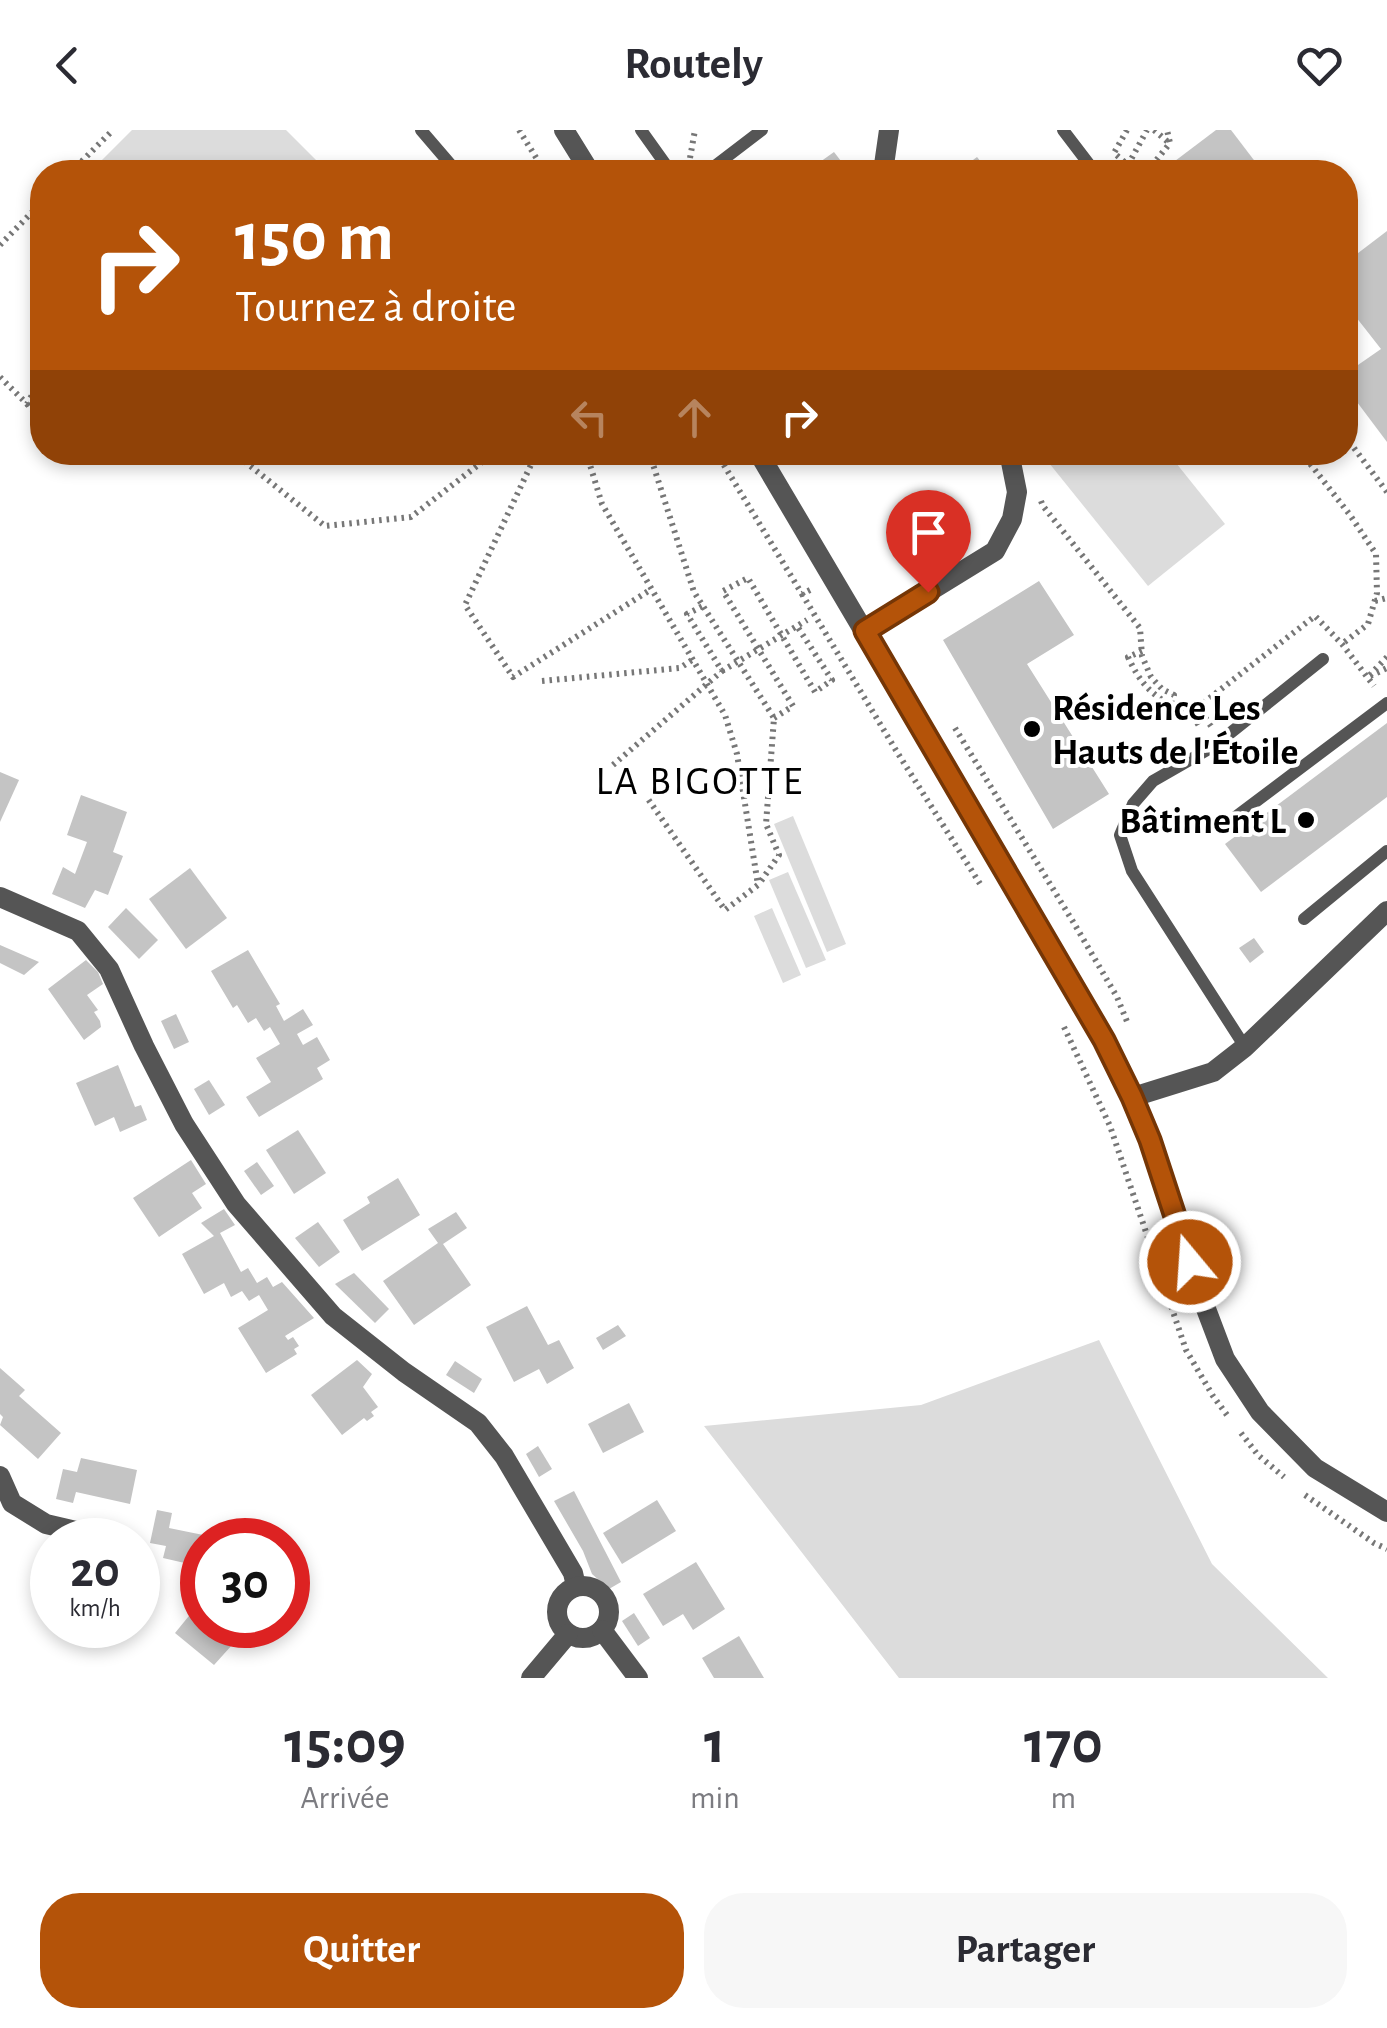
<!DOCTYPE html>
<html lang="fr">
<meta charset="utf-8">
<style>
:root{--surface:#fff;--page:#f7f7f7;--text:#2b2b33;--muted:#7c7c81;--accent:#b45309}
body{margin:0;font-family:"Alegreya Sans",sans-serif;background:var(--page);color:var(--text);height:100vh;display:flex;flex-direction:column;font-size:38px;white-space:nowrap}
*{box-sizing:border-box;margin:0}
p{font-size:32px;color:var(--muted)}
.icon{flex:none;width:55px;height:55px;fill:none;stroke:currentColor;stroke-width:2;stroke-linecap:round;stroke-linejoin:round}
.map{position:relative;height:1548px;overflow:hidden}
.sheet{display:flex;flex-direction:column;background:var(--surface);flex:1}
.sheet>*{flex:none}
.banner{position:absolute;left:30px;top:30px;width:1328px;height:305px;border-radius:40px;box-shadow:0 5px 15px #0003;background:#b45309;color:#fff;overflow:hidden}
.speed{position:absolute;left:30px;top:1388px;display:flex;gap:20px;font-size:50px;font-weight:700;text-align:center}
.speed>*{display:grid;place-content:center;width:130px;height:130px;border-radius:50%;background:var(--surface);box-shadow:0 5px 15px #0003;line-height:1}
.speed small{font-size:25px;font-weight:400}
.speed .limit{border:15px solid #d22;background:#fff;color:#111}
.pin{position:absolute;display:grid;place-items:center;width:85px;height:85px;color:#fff;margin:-102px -42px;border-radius:50% 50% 50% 0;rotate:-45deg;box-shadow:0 0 10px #0007}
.pin .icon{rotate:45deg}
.me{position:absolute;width:110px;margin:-55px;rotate:342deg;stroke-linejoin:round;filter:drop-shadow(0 0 8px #0008)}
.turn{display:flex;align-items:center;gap:35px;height:210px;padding:0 40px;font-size:45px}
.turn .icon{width:130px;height:130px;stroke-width:2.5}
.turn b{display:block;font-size:70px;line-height:85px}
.lanes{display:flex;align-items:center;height:95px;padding:0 40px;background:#0003;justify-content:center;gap:50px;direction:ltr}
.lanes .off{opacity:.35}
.eta{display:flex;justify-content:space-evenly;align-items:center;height:170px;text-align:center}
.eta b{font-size:60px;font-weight:700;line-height:70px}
.cta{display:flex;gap:20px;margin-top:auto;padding:20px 40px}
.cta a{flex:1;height:115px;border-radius:40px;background:var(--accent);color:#fff;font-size:40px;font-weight:700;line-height:115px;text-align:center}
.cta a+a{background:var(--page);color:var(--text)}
header{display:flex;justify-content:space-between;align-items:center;height:130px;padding:0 40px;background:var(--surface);font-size:45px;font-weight:700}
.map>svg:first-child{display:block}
.green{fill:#dcdcdc}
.building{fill:#c4c4c4}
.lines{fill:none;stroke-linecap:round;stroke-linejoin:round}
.path{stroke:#777;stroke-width:6;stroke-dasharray:2.5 5;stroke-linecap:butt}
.lane{stroke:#555;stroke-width:12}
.street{stroke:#555;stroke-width:20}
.route-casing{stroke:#753606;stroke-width:25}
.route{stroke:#b45309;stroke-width:18}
.poi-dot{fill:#000;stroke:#fff;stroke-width:4}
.labels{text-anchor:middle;stroke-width:8;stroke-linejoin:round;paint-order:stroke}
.poi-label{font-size:38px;font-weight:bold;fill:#000;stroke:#fff;text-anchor:start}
.neighbourhood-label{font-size:40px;letter-spacing:2.5px;fill:#000;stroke:#fff}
</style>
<header><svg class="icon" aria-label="back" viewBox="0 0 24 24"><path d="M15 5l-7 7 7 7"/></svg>Routely<svg class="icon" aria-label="heart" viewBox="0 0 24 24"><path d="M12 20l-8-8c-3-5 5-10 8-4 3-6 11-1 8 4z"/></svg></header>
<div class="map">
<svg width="1387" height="1548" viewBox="0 0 1387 1548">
<rect width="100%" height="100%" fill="#fff"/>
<g class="green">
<polygon points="132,0 286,0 328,42 90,42"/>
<polygon points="1041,323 1168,323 1225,394 1148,456"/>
<polygon points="793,686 846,814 827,822 774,694"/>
<polygon points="788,742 826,830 806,838 769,750"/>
<polygon points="772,778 801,845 783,853 754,786"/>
<polygon points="1099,1210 1212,1434 1328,1548 899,1548 704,1296 921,1275"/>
</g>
<g class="building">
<polygon points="1216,0 1231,0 1263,42 1183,42 1175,31"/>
<polygon points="834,22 844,35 834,42 806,42"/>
<polygon points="977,27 989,42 957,42"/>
<polygon points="1387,101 1387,312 1345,256 1345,244 1381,219 1345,173 1345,133"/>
<polygon points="1039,451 1074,505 1027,534 1109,664 1053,699 943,510"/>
<polygon points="1387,593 1387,667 1261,762 1225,714"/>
<polygon points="0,642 19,650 0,692"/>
<polygon points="81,665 127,682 113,722 123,726 108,765 95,760 85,778 52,764 63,737 75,744 87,712 67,705"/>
<polygon points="190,738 227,788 186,819 149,769"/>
<polygon points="126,778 158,810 139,829 108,797"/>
<polygon points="1254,808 1264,822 1250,833 1239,818"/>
<polygon points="0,815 39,832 24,845 0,833"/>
<polygon points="248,820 280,874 276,876 284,891 303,879 313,895 297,904 303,915 317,907 330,930 317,938 323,949 259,987 246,967 271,952 256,928 280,914 270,897 264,901 256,888 248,893 237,875 233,878 211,841"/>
<polygon points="86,830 98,842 103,854 87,865 98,880 94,882 100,891 101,897 84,910 48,859"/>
<polygon points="176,884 189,912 174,919 161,891"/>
<polygon points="118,935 135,977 141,975 147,990 120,1002 114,987 95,996 76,953"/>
<polygon points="209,950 225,975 209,985 194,959"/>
<polygon points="298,1000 326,1043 294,1064 266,1020"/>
<polygon points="191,1030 206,1054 192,1063 202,1078 159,1107 133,1068"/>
<polygon points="257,1032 274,1056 261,1065 244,1041"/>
<polygon points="398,1048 420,1085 362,1121 343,1090 370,1073 367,1067"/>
<polygon points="224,1079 235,1095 220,1103 241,1142 248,1138 257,1153 267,1147 273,1157 282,1152 314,1188 285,1206 288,1210 293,1207 299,1216 294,1219 297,1224 266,1243 238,1198 268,1180 259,1165 249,1171 242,1161 231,1167 224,1153 204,1164 182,1124 214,1106 201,1093"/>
<polygon points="456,1082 467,1098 443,1114 471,1155 414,1195 383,1151 438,1113 428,1099"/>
<polygon points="318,1092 340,1122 319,1137 295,1108"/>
<polygon points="354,1143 389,1179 375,1193 335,1154"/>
<polygon points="527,1176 548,1215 559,1210 574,1238 547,1254 539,1239 514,1252 486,1197"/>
<polygon points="618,1195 626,1206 603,1220 596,1208"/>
<polygon points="357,1230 372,1244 363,1257 378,1277 371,1282 374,1286 367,1291 364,1288 342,1305 311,1265"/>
<polygon points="455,1231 482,1249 474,1263 446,1245"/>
<polygon points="0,1238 25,1260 19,1266 61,1303 38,1329 0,1295 3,1287 0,1284"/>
<polygon points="629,1273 644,1302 603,1323 588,1294"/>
<polygon points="538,1316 552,1339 539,1347 526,1324"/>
<polygon points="81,1328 137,1340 130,1374 76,1362 73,1373 56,1369 63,1339 77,1342"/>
<polygon points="574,1361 621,1452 609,1459 592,1444 583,1421 554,1371"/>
<polygon points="657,1370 676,1401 622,1434 603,1403"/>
<polygon points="157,1380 172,1383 169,1398 218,1408 202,1410 202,1437 163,1428 166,1416 150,1413"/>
<polygon points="696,1432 725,1479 693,1500 683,1484 663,1496 643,1464"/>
<polygon points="202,1470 202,1495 229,1495 241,1505 214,1535 175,1503"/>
<polygon points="634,1483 650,1508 638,1516 622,1491"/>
<polygon points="739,1506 764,1548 714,1548 702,1528"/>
</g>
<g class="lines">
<g class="path">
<polyline points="519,0 545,42"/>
<polyline points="1127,0 1114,23 1128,35 1147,0"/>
<polyline points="1154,0 1168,12"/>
<polyline points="690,28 695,0"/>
<polyline points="71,42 113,0"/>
<polyline points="1160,42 1154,33 1170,13 1167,0"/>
<polyline points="0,115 42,72"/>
<polyline points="40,131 42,134"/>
<polyline points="0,247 27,274 42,247"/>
<polyline points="27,274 37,285 42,285"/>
<polyline points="1345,306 1387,362"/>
<polyline points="233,322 325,396 411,387 495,322"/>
<polyline points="537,322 465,475 513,547 650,460"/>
<polyline points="586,322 602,374 725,585 737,624 758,755 725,780 648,669"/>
<polyline points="649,322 694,462 774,588 766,694 779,725 759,754"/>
<polyline points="716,322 802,464 814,458"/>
<polyline points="1301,322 1350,385 1376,424 1377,463 1368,494 1342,514"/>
<polyline points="1041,371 1043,376 1140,498 1142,526 1151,547 1162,559 1174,565 1172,575 1189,580 1201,599"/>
<polyline points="802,464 897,622 982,757"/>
<polyline points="1375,471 1387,468"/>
<path d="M1142 521 1128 527C1138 549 1150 565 1172 575"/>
<polyline points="1387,527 1368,547 1387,538"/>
<polyline points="722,541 797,496"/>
<polyline points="542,551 680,538 692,530"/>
<polyline points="774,588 793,576 723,461 748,448 815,562 832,550 797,496 807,490"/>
<polyline points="1211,596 1198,577 1315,486 1342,514 1374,556"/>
<polyline points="955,598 1075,795 1117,867 1128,894"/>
<polyline points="613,635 722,541 687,484 703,476"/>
<polyline points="1064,897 1110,996 1186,1220 1213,1266 1227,1285"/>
<polyline points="1241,1303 1258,1325 1284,1347"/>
<polyline points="1305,1365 1374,1413 1387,1419"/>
</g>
<g class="lane">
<polyline points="421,0 457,42"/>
<polyline points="641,0 671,42"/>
<polyline points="1063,0 1095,42"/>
<polyline points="707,42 762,0"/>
<polyline points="1226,694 1387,573"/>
<polyline points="1304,789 1387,721"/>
<polyline points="1245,917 1132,741 1120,705 1133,674 1153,651 1214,616 1323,529"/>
</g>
<g class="street">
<polyline points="564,0 590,42"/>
<polyline points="883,42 889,0"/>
<polyline points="758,322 1089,882 1133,967 1150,1010 1200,1163 1225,1229 1260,1282 1315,1338 1387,1382"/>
<polyline points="865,501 995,421 1012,389 1017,362 1009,322"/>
<polyline points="0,767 78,801 109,839 144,916 184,994 236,1074 333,1186 404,1242 478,1293 504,1326 573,1443 576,1456"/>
<polyline points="1133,967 1213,942 1245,917 1387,781"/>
<polyline points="0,1346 12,1373 46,1394 106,1408"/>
<circle cx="583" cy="1482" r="26"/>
<polyline points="602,1500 638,1548"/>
<polyline points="531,1548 568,1504"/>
</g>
</g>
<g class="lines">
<defs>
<polyline id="route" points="928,462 865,501 1104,910 1132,967 1150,1010 1190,1132"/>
</defs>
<use href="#route" class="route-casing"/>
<use href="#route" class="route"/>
</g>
<g class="poi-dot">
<circle cx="1032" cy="599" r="10"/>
<circle cx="1306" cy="690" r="10"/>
</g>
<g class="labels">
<g class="poi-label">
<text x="1052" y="590">Résidence Les<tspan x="1052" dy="44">Hauts de l'Étoile</tspan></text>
<text x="1286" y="703" text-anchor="end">Bâtiment L</text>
</g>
<g class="neighbourhood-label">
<text x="700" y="664">LA BIGOTTE</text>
</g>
</g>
</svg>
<div class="speed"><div>20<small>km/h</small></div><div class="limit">30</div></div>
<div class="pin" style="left:928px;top:462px;background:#d93025"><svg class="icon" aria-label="arrive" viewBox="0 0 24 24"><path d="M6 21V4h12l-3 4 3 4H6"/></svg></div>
<svg class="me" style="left:1190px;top:1132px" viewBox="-20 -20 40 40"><circle r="17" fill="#b45309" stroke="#fff" stroke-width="3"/><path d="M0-11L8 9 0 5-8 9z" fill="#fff"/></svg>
<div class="banner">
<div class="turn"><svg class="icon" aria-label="right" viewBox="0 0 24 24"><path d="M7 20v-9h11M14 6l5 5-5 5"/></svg><div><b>150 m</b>Tournez à droite</div></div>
<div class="lanes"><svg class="icon off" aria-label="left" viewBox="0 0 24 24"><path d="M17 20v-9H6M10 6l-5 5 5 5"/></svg><svg class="icon off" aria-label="ahead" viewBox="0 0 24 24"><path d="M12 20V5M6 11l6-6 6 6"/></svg><svg class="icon" aria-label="right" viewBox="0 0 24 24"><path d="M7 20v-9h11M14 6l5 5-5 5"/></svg></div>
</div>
</div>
<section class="sheet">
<div class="eta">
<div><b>15:09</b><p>Arrivée</p></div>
<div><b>1</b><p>min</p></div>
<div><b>170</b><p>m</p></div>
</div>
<div class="cta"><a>Quitter</a><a>Partager</a></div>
</section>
